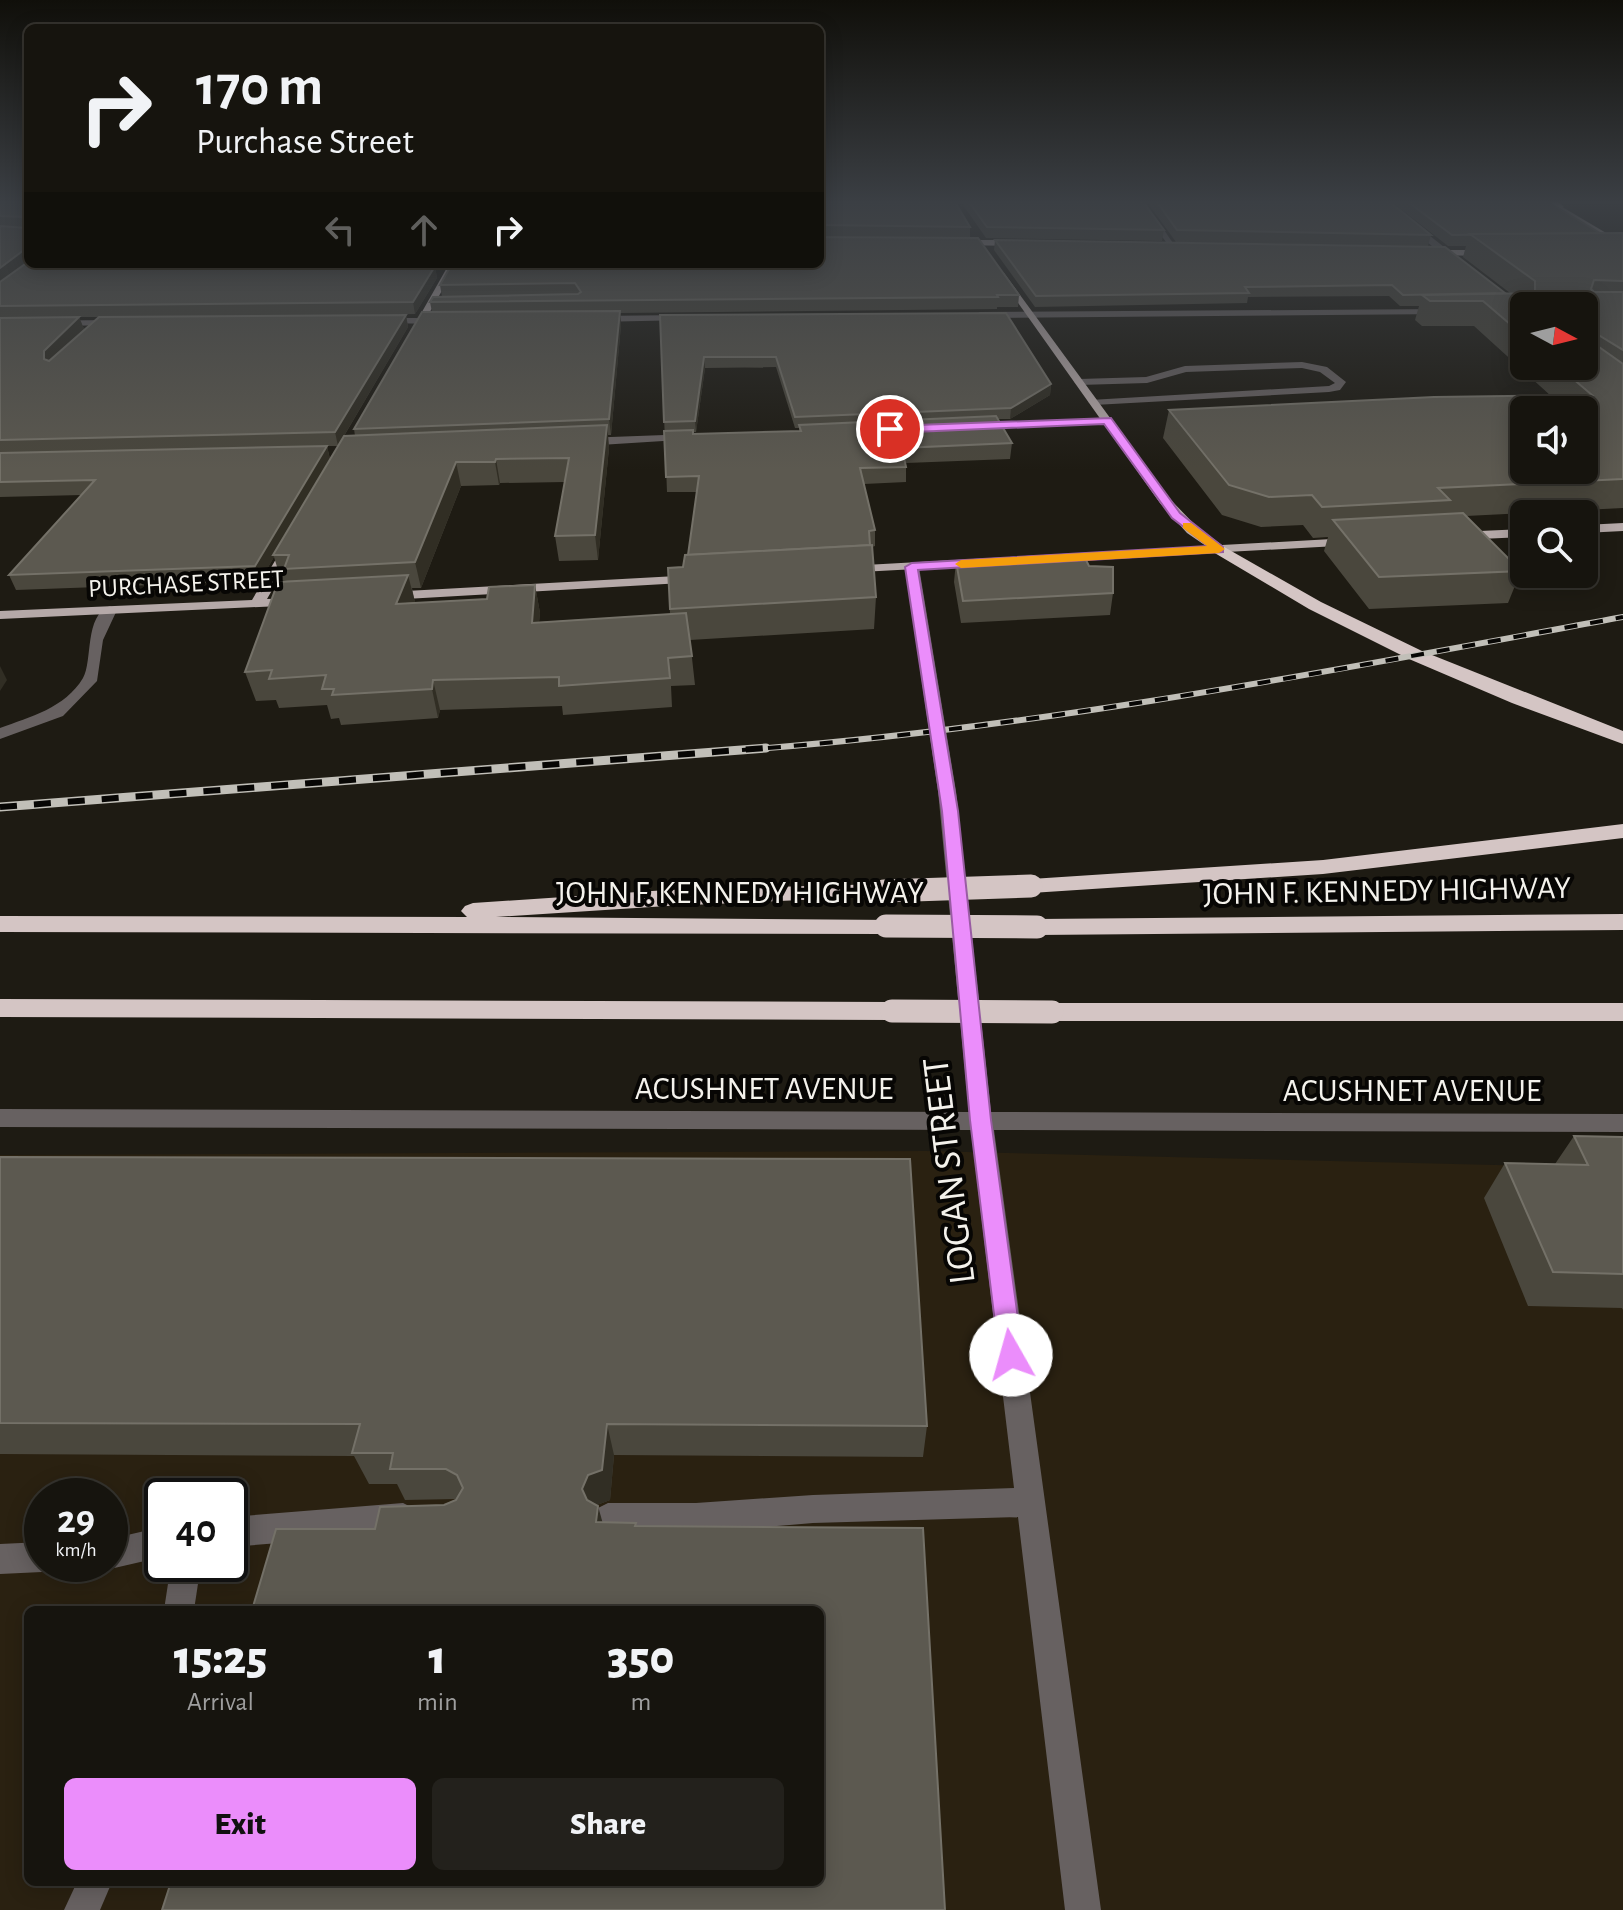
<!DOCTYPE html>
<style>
:root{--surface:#16140e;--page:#23211c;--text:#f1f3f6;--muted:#9e9e9e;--line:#35332e;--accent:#eb8dfb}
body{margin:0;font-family:"Alegreya Sans",sans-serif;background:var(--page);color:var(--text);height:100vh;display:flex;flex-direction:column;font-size:30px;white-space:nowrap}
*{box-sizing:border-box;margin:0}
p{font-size:26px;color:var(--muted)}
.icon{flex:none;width:44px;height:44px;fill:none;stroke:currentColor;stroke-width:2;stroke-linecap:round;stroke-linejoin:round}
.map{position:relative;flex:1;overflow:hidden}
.sheet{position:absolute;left:24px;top:1606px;width:800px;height:280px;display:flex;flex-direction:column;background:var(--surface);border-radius:12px;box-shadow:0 4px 20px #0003,0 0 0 2px var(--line)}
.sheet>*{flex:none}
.hud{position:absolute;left:24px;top:24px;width:800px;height:244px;border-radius:12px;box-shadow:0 4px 20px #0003,0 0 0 2px var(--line);background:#16140e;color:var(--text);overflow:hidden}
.needle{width:52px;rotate:97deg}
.buttons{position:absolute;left:1510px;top:292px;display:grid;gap:16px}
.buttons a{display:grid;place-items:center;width:88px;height:88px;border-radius:12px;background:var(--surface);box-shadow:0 4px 20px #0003,0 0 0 2px var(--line);font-size:40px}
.speed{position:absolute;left:24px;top:1478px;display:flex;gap:16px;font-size:40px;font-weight:700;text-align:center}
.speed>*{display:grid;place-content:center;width:104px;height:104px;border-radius:50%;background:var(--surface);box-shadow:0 4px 20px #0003,0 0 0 2px var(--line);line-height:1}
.speed small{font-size:20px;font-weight:400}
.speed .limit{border:4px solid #111;border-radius:12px;background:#fff;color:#111}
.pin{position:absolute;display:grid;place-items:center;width:68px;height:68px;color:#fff;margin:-34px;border:4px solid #fff;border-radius:50%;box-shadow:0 2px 8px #0007}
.me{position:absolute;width:88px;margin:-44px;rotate:353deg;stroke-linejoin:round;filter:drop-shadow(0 0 6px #0008)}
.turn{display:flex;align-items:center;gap:28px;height:168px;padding:0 40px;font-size:36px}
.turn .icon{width:104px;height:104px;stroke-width:2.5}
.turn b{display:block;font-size:56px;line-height:68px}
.lanes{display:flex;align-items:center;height:76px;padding:0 40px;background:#0003;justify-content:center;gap:40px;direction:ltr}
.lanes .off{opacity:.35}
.eta{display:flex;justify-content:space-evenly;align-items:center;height:136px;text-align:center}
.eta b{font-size:48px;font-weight:800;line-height:56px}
.primary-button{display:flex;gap:16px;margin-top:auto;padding:16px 40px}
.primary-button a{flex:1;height:92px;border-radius:12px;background:var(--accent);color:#111;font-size:32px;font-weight:800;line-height:92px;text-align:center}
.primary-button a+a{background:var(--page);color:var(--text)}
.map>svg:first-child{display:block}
.industrial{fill:#2a2111;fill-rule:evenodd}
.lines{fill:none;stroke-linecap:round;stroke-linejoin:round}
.minor{fill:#676161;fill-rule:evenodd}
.major{fill:#b5a9a8;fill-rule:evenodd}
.highway{fill:#d4c5c4;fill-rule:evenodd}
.rail-far1-casing{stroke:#c1bfb8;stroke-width:6}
.rail-casing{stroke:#c1bfb8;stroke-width:9}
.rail-far1{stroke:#070604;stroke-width:4;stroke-dasharray:13;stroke-linecap:butt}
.rail{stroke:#070604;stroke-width:6;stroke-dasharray:17;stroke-linecap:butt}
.highway-bridge{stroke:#d4c5c4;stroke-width:23}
.wall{fill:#4a473d;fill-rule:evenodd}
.shaded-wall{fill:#312e24}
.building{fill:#5c5950;stroke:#747168;stroke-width:2;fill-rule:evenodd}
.route{fill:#eb8dfb;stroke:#995ca3;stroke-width:2}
.slow{fill:#f59e0b}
.labels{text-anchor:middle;stroke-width:8;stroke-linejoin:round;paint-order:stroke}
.far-street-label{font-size:26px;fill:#f4f2ec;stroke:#070604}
.street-label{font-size:32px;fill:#f4f2ec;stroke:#070604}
.near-street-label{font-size:38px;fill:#f4f2ec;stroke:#070604}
</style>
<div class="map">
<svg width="1623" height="1910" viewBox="0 0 1623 1910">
<rect width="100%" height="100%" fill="#1e1b13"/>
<path class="industrial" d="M926 1151 1623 1168V1910H0V1155ZM42 1496H110V1564H42ZM162 1496H230V1564H162ZM28 1610H820V1882H28Z"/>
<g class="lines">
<g class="minor">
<polygon points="1137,202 1145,202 1177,249 1171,249"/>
<polygon points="1377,202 1387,202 1463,262 1463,266 1457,266"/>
<polygon points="1444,309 1447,314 980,318 975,315 980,312"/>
<polygon points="684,315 687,320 596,322 591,319 596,316"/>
<polygon points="380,318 444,318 449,321 444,324 377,323"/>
<polygon points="119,320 116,325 0,327 0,321"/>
<polygon points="1302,362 1327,367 1346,382 1340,390 1329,392 1094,405 1088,402 1090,400 1329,386 1335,383 1320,372 1302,368 1186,372 1147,383 1079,385 1074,382 1079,379 1146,377 1185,366"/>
<polygon points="1107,418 1113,421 1111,423 975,429 969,426 975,423"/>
<polygon points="691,434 695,435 695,439 584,446 578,442 584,438"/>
<polygon points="912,563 919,567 956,791 991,1112 1623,1114 1623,1132 994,1130 1101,1910 1065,1910 1018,1517 813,1523 696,1533 608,1533 598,1528 593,1518 598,1508 608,1503 696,1503 813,1495 1014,1488 971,1130 0,1127 0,1109 969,1112 938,791 905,567"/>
<path d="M110 606 117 610 103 640 97 681 63 716 0 739V728C30 717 65 708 83 678 93 661 84 615 110 606Z"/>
<polygon points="403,1503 413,1508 418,1518 413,1528 403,1533 230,1547 230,1517"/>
<polygon points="162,1527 162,1557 110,1569 100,1564 110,1564 110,1539"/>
<polygon points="42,1542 42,1564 54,1564 53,1568 42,1572 0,1574 0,1544"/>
<polygon points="171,1564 201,1564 194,1610 164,1610"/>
<polygon points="77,1882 112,1882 100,1910 64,1910"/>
</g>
<g class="major">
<polygon points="1559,205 1623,243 1623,250 1556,209"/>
<polygon points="953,240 1020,240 1024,243 1020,246 956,245"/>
<polygon points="1428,250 1492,250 1496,253 1492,256 1425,255"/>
<polygon points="449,264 457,264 418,333 409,335"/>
<polygon points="1004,273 1168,497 1197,527 1222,545 1350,538 1357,542 1355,545 842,573 842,567 847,566 1206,546 1187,533 1160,503 999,276"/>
<polygon points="1623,523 1623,531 1584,533 1584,525"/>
<polygon points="1524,529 1524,537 1458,540 1451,536 1458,532"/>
<polygon points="286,542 298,545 267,599 296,598 303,602 301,605 0,619 0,611 252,600"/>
<polygon points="695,575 700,576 700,582 388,600 381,596 388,592"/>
</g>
<g class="highway">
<polygon points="1549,202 1559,202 1564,207 1556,209"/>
<polygon points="1219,544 1321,602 1422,651 1623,731 1623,744 1512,703 1409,659 1309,609 1213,552 1211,549"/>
<polygon points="1623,824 1623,838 1323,874 1031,893 1023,891 1020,886 1023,881 1031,879 1323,860"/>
<polygon points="884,884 892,886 895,891 892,896 667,906 496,917 894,920 898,926 894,932 886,934 0,932 0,916 467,917 461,911 465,906 473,903 667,890"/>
<polygon points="1623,914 1623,930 1037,935 1029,933 1025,927 1029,921 1037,919"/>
<polygon points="0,999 892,1002 901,1005 905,1011 901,1017 892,1020 0,1017"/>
<polygon points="1052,1003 1623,1003 1623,1021 1052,1021 1043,1018 1039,1012 1043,1006"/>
</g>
<defs>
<path id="rail-far1" d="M742 750C1039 728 1331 671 1623 617"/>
<polyline id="rail" points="0,807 766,748"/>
</defs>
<use href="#rail-far1" class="rail-far1-casing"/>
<use href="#rail" class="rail-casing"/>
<use href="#rail-far1" class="rail-far1"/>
<use href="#rail" class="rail"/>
<g class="highway-bridge">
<polyline points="884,891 1031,886"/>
<polyline points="886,926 1037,927"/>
<polyline points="892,1011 1052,1012"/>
</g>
</g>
<g class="wall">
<path d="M0 202H28V264H446L443 267H435L437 278 415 314 365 315H406L408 327 344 436H355L354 429 432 312 430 302 442 297 440 285 955 238 820 236V202L970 227V238L1019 295 1018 307H997V309L620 313 621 325 611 435H608L609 448 598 560 559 561 555 536 565 482 500 483 499 485 461 486 421 588H412L415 603 487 599 535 585 540 613 539 622 670 614 668 568 683 567 688 555 697 492H667L660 315 1051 384 1050 395 1010 419H998L1012 443 1010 459 906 463V482L864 484 875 530V546L872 547 876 597 874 629 690 640 695 685 671 686 672 707 563 715 562 706 440 710 438 718 341 725 339 718 331 719 327 705 279 708 276 700 256 701 245 672 287 581 281 580 274 557 260 581 16 590 9 575 82 495 0 497ZM79 317H98L73 339 84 329ZM776 367 795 428H799V431L693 434V432H696L705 368ZM327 446H338L330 459Z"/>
<polygon points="961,202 1143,202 1164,230 1162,241 986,238"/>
<polygon points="1147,202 1390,202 1431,235 1428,246 1176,242"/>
<path d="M1392 202H1548L1600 233H1623V508L1466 516 1521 571 1508 603 1369 609 1324 551 1328 537 1313 538 1303 525 1261 527 1222 515 1163 438 1169 410 1551 396 1474 326H1422L1415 320 1419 306H1400L1389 296 1248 297 1247 303 1035 307 994 250 995 240 1510 293 1463 257 1466 246H1448ZM1524 306 1584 366H1524Z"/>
<polygon points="1007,560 1089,566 1113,593 1110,615 961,623 954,582 956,561 1006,563"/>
<polygon points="1574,1136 1623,1137 1623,1310 1622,1308 1528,1306 1484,1198 1505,1163 1555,1164"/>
<polygon points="0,1157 927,1426 923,1457 614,1455 610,1500 597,1505 602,1522 636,1523 636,1526 375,1529 444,1505 456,1499 405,1500 397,1484 369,1484 354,1456 0,1454"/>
</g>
<g class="shaded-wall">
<polygon points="24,250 28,262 0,283 0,268"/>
<polygon points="435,266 437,278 415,314 413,302"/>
<polygon points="620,311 621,325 611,435 609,419"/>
<polygon points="406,315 408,327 338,446 335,432"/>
<polygon points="79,317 84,329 49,364 44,359 44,351"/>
<polygon points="704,357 705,368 696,432 695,421"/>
<polygon points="1051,384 1050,395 1010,419 1011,408"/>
<polygon points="607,425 609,448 598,560 595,535"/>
<polygon points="327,446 330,460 273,555 274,557 260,581 255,566"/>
<polygon points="496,459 500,483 499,485 495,462"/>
<polygon points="456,462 461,486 421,588 415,562"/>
<polygon points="408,575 415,602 396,604"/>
<polygon points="535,585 540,613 537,651 532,623"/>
<polygon points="0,666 7,680 0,691"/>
<polygon points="433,680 440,710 438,718 432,689"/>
<polygon points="607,1424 614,1455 610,1500 597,1505 590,1519 582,1489 588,1475"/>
<polygon points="598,1506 606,1535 596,1522"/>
</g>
<g class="building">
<polygon points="0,202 28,202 28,250 24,250 0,268 0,226 26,228 24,217 0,216"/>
<polygon points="820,202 955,202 970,227 820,225"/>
<polygon points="969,202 1143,202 1164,230 987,227"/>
<polygon points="1157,202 1390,202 1431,235 1177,230"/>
<polygon points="1408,202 1548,202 1600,233 1452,235"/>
<path d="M1623 233V281L1594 280 1591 289 1594 292H1623V350L1592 331V342L1623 364V479L1438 488 1450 500 1322 507 1312 495 1269 497 1229 485 1169 410 1434 397 1592 395 1558 366H1584V306H1524V336L1483 301H1430L1422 295 1535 293V281L1470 234ZM1524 410H1584V470H1524Z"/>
<polygon points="820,237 978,238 1019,295 997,295 998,297 430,302 433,297 578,294 581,292 575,283 440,285 452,264 820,264"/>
<polygon points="995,240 1445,247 1505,293 1403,295 1392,285 1245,287 1249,293 1036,296"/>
<polygon points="28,262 28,264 410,264 435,266 413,302 0,306 0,282"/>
<polygon points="620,311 609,419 354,429 422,312"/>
<polygon points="1006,313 1051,384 1011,408 795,417 776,357 704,357 695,421 664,422 660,315"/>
<polygon points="406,315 335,432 0,440 0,318 79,317 44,351 44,359 49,361 99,317"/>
<polygon points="996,416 1012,443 902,448 906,467 860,468 875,530 869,531 870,545 688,555 699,476 666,477 664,431 693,430 693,434 801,431 799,425"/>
<polygon points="607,425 595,535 555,536 569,458 496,459 495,462 456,462 415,562 284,569 289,555 273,555 344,436"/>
<polygon points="327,446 255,566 9,575 95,480 0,482 0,453"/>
<polygon points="1463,513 1521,571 1379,577 1333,520"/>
<polygon points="872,545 876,597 670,609 668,568 683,567 685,555"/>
<polygon points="1084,556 1089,566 1113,567 1113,593 963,601 956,561 1007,563 1007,560"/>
<polygon points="408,575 396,604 487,599 489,587 535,585 532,623 686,613 692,656 668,658 670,678 559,686 559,677 433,680 432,689 332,695 334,689 322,689 326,675 269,679 272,670 245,672 278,582"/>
<polygon points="1574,1136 1623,1137 1623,1274 1553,1272 1505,1163 1588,1165"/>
<polygon points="0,1157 910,1159 927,1426 607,1424 602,1470 588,1475 582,1489 587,1500 598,1506 596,1522 636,1523 635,1526 923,1528 945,1910 162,1910 171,1882 820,1882 820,1610 252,1610 276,1529 375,1529 380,1507 444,1505 456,1500 463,1488 457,1475 446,1469 390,1469 393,1453 352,1453 360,1424 0,1423"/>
</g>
<linearGradient id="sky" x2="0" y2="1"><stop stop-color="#100f0a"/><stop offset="0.43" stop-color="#3b3f44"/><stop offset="1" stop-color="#3b3f44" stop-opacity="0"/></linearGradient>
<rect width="1623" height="470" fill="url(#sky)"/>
<polygon class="route" points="1111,418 1180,513 1223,547 1223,552 918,570 958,811 991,1120 1023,1355 1020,1363 1011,1366 1002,1363 999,1355 970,1120 942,811 905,567 912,563 1208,546 1172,518 1104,424 890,433 884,429 890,426"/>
<polygon class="slow" points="1183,523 1191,523 1225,549 1219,553 961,568 955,564 961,560 1207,546 1183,528"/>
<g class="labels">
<g class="far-street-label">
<text transform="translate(186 583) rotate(-3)" y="9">PURCHASE STREET</text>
</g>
<g class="street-label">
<text transform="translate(1387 890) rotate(-1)" y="11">JOHN F. KENNEDY HIGHWAY</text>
<text x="740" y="903">JOHN F. KENNEDY HIGHWAY</text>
<text x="764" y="1099">ACUSHNET AVENUE</text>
<text x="1412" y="1101">ACUSHNET AVENUE</text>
</g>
<g class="near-street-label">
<text transform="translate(948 1171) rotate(-97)" y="13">LOGAN STREET</text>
</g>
</g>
</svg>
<div class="buttons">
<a><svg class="needle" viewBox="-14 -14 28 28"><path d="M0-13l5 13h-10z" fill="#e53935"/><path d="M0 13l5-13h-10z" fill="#9e9e9e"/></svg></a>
<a><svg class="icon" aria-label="sound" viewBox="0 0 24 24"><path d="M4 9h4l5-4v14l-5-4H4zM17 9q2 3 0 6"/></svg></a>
<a><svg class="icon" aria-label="search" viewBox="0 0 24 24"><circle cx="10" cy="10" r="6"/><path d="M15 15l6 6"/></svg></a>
</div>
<div class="speed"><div>29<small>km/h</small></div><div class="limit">40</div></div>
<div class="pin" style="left:890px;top:429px;background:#d93025"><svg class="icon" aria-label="arrive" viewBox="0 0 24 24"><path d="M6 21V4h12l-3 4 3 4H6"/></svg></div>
<svg class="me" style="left:1011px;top:1355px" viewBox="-20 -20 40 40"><circle r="19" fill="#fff"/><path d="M0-13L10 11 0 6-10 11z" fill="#eb8dfb"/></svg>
<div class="hud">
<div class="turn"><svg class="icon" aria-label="right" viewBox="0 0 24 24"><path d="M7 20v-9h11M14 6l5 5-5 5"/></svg><div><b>170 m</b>Purchase Street</div></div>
<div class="lanes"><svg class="icon off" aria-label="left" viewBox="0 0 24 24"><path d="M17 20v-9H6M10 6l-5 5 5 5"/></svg><svg class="icon off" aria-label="ahead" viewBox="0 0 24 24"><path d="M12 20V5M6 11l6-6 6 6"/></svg><svg class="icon" aria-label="right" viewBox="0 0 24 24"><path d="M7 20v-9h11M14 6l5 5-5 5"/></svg></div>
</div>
<section class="sheet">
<div class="eta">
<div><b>15:25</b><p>Arrival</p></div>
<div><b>1</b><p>min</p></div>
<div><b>350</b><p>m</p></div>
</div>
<div class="primary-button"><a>Exit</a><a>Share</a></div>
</section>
</div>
